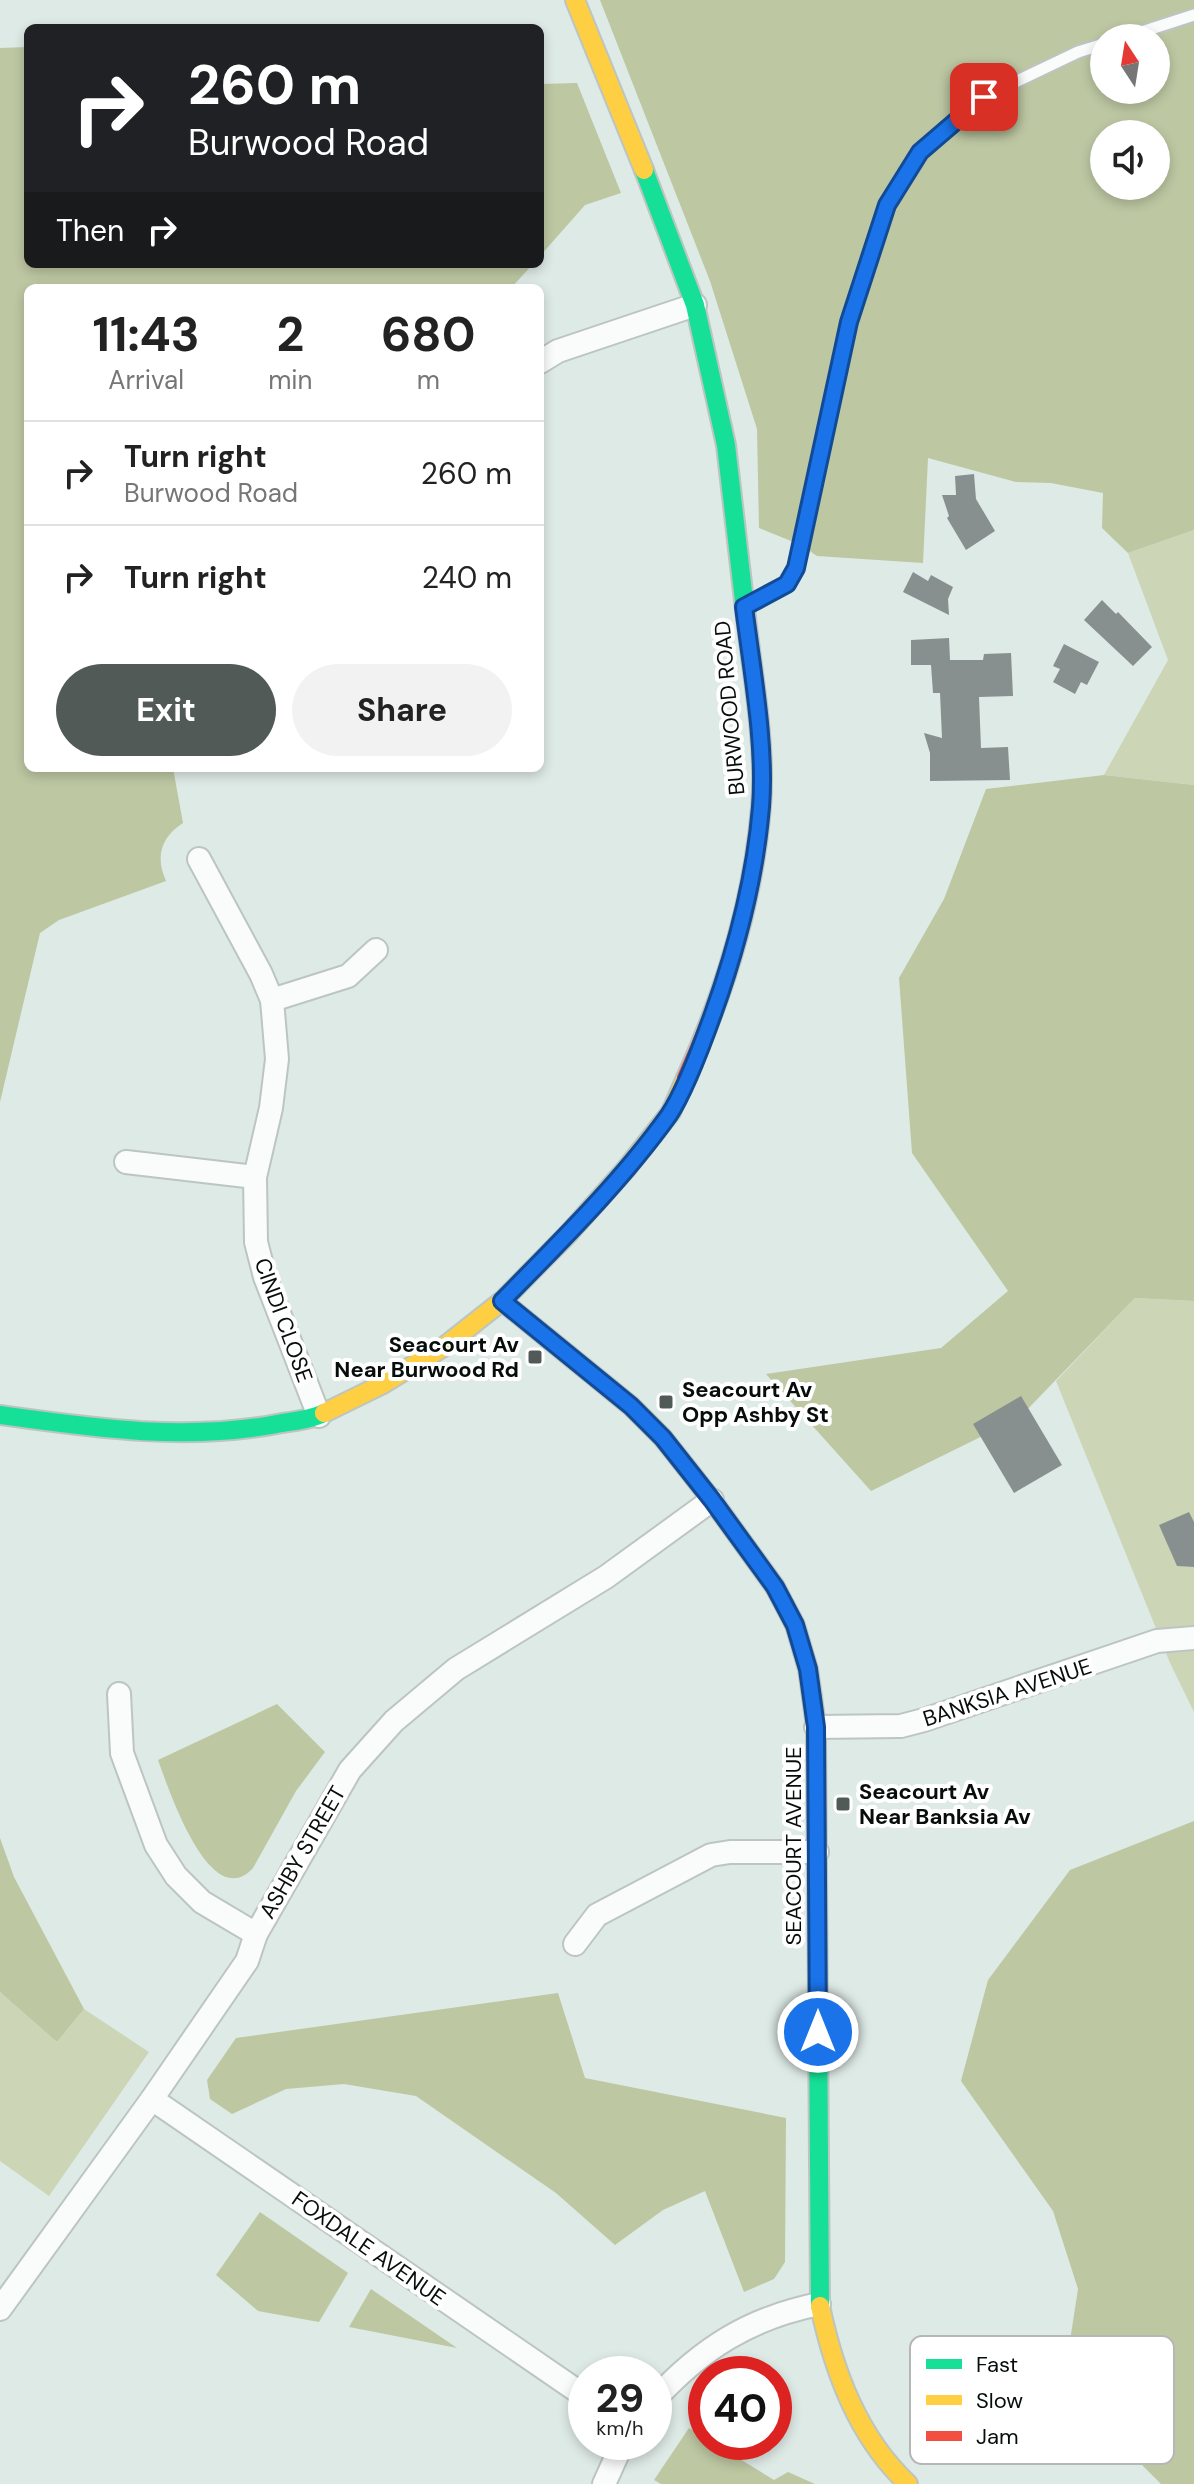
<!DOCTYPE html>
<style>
:root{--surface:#fff;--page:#f2f2f2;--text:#222;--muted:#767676;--line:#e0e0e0;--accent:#525a58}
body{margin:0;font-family:"DM Sans",sans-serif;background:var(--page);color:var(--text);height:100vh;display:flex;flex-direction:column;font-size:30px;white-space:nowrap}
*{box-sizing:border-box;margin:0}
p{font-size:26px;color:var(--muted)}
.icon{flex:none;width:44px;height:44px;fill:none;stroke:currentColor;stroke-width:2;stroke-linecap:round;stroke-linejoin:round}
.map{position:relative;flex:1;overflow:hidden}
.details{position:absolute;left:24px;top:284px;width:520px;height:488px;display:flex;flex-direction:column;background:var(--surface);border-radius:12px;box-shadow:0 4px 12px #0003}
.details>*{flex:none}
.banner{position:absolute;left:24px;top:24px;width:520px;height:244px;border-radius:12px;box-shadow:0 4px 12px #0003;background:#202124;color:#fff;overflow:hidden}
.needle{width:52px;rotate:348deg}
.fabs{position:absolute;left:1090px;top:24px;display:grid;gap:16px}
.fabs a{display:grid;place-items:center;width:80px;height:80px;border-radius:50%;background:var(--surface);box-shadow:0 4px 12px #0003;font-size:40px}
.speed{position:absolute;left:568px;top:2356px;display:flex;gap:16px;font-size:40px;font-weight:700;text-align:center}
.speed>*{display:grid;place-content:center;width:104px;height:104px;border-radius:50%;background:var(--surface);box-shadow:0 4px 12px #0003;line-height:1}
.speed small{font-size:20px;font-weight:400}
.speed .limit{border:12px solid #d22;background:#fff;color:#111}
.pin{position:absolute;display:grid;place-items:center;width:68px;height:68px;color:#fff;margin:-34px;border-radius:16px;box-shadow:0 4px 12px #0006}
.me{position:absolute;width:88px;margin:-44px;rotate:0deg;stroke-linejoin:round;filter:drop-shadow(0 0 6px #0008)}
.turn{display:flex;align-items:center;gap:28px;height:168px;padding:0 32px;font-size:36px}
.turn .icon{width:104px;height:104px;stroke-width:2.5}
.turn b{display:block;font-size:56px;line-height:68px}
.then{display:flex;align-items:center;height:76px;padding:0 32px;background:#0003;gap:16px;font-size:30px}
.eta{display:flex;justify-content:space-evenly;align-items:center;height:136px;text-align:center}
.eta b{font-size:48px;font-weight:700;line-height:56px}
.action{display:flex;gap:16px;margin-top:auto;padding:16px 32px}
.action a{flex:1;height:92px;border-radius:48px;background:var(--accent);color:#fff;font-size:32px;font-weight:700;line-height:92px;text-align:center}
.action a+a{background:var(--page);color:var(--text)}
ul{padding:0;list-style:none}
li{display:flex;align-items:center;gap:24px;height:104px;padding:0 32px;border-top:2px solid var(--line)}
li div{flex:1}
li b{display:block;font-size:30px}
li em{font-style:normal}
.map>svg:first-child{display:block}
.green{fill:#ccd6b7}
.forest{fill:#bdc7a2;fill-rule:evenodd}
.building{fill:#87908f}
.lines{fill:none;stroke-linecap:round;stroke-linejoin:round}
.lane-casing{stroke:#bcc5c2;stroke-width:15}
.street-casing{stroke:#bcc5c2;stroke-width:26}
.fast-casing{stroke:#bcc5c2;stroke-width:22}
.slow-casing{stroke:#bcc5c2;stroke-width:22}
.jam-casing{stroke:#bcc5c2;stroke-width:22}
.lane{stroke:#fafcfb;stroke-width:11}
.street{stroke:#fafcfb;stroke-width:22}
.fast{stroke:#16e098;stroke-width:18}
.slow{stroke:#ffcf43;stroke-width:18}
.jam{stroke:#f24e42;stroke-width:18}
.route-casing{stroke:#114b97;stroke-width:20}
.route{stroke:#1a73e8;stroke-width:14}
.poi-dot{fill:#525a58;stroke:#fff;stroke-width:3}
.labels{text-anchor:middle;stroke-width:8;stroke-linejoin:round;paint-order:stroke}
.street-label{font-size:22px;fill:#070d0b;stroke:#fff}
.poi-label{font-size:22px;font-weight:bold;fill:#070d0b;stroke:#fff;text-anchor:start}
.key{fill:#fff;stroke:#b5b6b6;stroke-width:2}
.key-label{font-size:22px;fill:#070d0b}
</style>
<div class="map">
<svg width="1194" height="2484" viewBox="0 0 1194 2484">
<rect width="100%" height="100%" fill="#deeae6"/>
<g class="green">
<polygon points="1194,530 1194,785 1104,775 1168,660 1128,553"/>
<polygon points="1135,1298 1194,1301 1194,1712 1170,1663 1056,1381"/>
<polygon points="0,1992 57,2042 84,2009 149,2052 49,2196 0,2161"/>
</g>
<g class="forest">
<path d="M600 0H1194V530L1128 553 1102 528 1103 493 1051 483 1016 482 928 458 923 563 817 556 801 545 759 528 757 429 710 281ZM1104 38H1156V90H1104ZM1104 134H1156V186H1104Z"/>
<path d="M28 47V264H533L511 288H28V768H173L183 823C161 837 155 857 166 881L59 920 40 933 0 1102V48Z"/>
<polygon points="577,83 621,193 585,205 540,256 540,84"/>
<polygon points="1104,775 1194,785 1194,1301 1135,1298 1019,1418 871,1491 766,1374 941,1348 1008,1291 912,1153 899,978 944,899 986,789"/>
<path d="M277 1704 325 1752 296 1791 253 1868C210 1915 168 1787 158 1760Z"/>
<polygon points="1194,1821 1194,2484 1161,2484 1063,2386 1078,2289 1053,2211 961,2081 988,1980 1070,1870"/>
<polygon points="0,1838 14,1877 84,2009 57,2042 0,1992"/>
<polygon points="558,1993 585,2078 786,2118 785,2262 774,2279 744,2292 705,2191 663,2210 615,2245 556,2193 416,2096 344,2084 286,2089 232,2114 210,2099 207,2080 236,2038"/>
<polygon points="260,2212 348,2273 319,2322 258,2311 216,2275"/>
<polygon points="371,2289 457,2348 349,2327"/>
<polygon points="689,2428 706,2438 706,2442 712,2442 774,2480 788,2472 815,2484 661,2484 654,2480"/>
</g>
<g class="building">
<polygon points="974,474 976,499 995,531 966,550 947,518 949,516 942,495 956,495 955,476"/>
<polygon points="913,572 928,581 931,575 953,587 948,599 949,615 903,592"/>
<polygon points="1102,600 1116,614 1118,612 1152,647 1133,666 1084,620"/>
<polygon points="949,638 950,660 983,660 984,654 1011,653 1013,696 979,697 981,748 1008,747 1010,780 930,781 930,753 924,733 942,738 940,693 933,693 931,665 911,665 911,640"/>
<polygon points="1064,644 1099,662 1087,685 1081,682 1075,694 1053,682 1060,669 1053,666"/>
<polygon points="1021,1396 1062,1465 1014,1493 973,1424"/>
<polygon points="1189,1512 1194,1522 1194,1567 1177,1566 1159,1525"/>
</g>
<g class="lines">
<defs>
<g id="lane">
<polyline points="1123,38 1194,15"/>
<polyline points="748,605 787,584 796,568 849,322 887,205 920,152 984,97 1078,52 1104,44"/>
</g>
<g id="street">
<polyline points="540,362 558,351 695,305"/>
<polyline points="199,859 261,974 272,1000 277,1059 271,1108 255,1177 256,1242 265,1277 319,1416"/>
<polyline points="272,1000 348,976 376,950"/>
<polyline points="126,1162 255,1177"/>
<polyline points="119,1694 122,1753 156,1845 176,1876 202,1902 256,1934"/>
<polyline points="816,1727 901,1726 924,1720 1157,1641 1194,1638"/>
<polyline points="575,1944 597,1915 711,1855 730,1852 817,1852"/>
<polyline points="152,2099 586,2397"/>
<polyline points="0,2309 152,2099 247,1961 256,1934 350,1770 394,1721 456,1669 606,1577 712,1500"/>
<path d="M654 2400C702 2348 750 2318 819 2304"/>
<polyline points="604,2484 623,2442"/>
</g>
<g id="fast">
<polyline points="644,170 695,305 726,445 746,618"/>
<path d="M0 1415C93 1428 189 1442 282 1423 296 1421 312 1419 324 1413"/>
<polyline points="812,1697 816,1727 820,2306"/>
</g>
<g id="slow">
<polyline points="575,0 644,170"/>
<polyline points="502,1301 631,1406 663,1438 712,1500 775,1587 795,1625 808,1669 812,1697"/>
<polyline points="324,1413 381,1385 445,1346 502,1301 569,1233 626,1169 671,1112 686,1078"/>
<path d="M820 2306C834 2372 858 2437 908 2484"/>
</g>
<path id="jam" d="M686 1078C725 992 753 902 761 807 766 745 753 679 746 618"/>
</defs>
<use href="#lane" class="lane-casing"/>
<use href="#street" class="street-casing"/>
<use href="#fast" class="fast-casing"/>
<use href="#slow" class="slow-casing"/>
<use href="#jam" class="jam-casing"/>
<use href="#lane" class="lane"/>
<use href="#street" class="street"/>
<use href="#fast" class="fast"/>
<use href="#slow" class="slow"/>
<use href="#jam" class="jam"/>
</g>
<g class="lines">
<defs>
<path id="route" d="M818 2032 816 1727 808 1669 795 1625 775 1587 712 1500 663 1438 631 1406 502 1301C560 1242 621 1182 669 1115 685 1091 703 1042 713 1014 737 947 755 879 761 807 766 745 752 670 744 607L787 584 796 568 849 322 887 205 920 152 984 97"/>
</defs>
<use href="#route" class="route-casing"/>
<use href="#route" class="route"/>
</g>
<g class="poi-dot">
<rect x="527" y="1349" width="16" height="16" rx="4"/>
<rect x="658" y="1394" width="16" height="16" rx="4"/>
<rect x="835" y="1796" width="16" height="16" rx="4"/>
</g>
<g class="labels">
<g class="street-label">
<text transform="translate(729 708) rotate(-95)" y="8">BURWOOD ROAD</text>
<text transform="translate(284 1320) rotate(70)" y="8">CINDI CLOSE</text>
<text transform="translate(1007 1692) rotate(-18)" y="8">BANKSIA AVENUE</text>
<text transform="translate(793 1846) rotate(-90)" y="8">SEACOURT AVENUE</text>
<text transform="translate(302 1852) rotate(-60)" y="8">ASHBY STREET</text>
<text transform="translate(369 2248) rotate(35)" y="8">FOXDALE AVENUE</text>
</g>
<g class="poi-label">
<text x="519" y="1352" text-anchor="end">Seacourt Av<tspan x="519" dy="25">Near Burwood Rd</tspan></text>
<text x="682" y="1397">Seacourt Av<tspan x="682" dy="25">Opp Ashby St</tspan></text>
<text x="859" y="1799">Seacourt Av<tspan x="859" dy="25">Near Banksia Av</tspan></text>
</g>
</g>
<rect x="910" y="2336" width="264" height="128" rx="12" class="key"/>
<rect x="926" y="2359" width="36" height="10" fill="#16e098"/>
<rect x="926" y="2395" width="36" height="10" fill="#ffcf43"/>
<rect x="926" y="2431" width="36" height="10" fill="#f24e42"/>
<g class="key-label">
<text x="976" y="2372">Fast</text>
<text x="976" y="2408">Slow</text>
<text x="976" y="2444">Jam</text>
</g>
</svg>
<div class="fabs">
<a><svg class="needle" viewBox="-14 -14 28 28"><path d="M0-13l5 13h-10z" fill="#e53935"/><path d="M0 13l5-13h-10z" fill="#767676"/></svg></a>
<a><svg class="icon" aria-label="sound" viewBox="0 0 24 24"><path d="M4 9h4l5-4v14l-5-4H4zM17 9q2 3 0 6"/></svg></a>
</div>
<div class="speed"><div>29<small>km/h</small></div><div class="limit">40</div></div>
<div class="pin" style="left:984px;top:97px;background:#d93025"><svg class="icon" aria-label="arrive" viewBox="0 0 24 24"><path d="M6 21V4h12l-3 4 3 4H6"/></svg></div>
<svg class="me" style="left:818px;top:2032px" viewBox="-20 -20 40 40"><circle r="17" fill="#1a73e8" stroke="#fff" stroke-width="3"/><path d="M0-11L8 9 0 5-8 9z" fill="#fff"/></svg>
<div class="banner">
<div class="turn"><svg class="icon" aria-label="right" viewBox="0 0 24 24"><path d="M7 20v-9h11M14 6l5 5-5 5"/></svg><div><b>260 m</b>Burwood Road</div></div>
<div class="then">Then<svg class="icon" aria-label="right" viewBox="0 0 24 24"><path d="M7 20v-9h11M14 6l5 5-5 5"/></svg></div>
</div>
<section class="details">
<div class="eta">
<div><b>11:43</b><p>Arrival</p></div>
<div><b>2</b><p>min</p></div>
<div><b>680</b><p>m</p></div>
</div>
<ul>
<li><svg class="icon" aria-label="right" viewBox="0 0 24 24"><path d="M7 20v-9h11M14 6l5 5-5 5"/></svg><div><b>Turn right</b><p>Burwood Road</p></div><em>260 m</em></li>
<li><svg class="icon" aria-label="right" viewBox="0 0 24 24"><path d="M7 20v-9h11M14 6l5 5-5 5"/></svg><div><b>Turn right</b></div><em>240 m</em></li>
</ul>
<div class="action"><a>Exit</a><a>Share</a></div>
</section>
</div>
